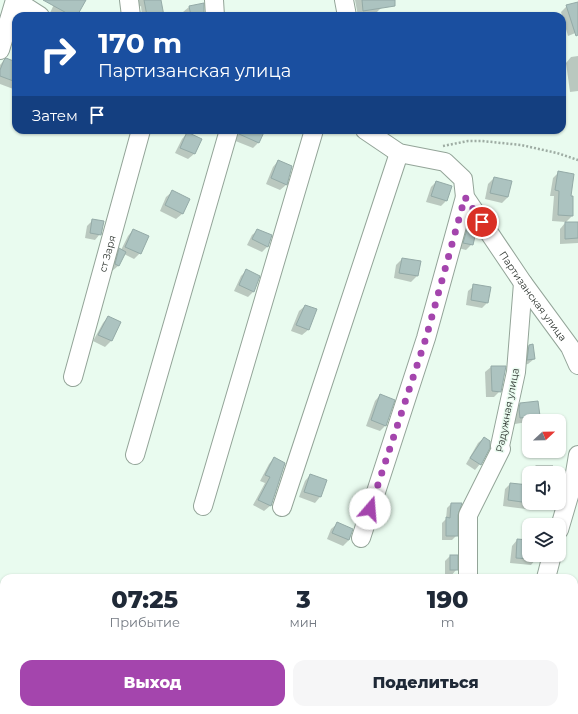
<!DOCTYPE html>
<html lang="ru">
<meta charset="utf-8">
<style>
:root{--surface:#fff;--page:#f6f6f7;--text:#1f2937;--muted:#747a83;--accent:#a445ad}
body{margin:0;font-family:Montserrat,sans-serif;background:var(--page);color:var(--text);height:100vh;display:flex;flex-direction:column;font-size:15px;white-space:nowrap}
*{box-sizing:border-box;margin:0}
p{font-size:13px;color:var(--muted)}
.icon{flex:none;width:22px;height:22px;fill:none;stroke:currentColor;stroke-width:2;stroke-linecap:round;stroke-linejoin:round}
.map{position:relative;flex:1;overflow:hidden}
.panel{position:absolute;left:0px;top:574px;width:578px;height:140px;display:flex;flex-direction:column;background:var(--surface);border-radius:12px 12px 0 0;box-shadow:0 1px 3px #0004}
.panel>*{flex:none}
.banner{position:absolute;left:12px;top:12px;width:554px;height:122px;border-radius:12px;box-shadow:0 1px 3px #0004;background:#1a4fa0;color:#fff;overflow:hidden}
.needle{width:26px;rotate:68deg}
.tools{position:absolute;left:522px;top:414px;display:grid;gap:8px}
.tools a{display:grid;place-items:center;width:44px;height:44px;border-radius:8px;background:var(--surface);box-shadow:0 1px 3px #0004;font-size:20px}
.pin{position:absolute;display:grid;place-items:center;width:34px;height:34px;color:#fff;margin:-17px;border:2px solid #fff;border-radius:50%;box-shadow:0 1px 4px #0007}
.me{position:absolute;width:44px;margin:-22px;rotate:18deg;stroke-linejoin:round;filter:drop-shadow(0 0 3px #0008)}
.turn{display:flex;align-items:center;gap:14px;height:84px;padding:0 20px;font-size:18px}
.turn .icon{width:52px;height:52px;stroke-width:2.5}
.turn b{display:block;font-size:28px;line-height:34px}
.then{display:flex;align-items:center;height:38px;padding:0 20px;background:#0003;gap:8px;font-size:15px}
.eta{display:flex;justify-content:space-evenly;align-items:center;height:68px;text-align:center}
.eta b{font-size:24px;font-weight:800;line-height:28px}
.primary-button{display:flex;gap:8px;margin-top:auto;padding:8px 20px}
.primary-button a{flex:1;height:46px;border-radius:12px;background:var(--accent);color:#fff;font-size:16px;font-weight:800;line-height:46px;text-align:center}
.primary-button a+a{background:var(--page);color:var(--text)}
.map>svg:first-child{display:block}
.shadow{fill:#0003}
.building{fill:#acc3c0;stroke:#94aaa7}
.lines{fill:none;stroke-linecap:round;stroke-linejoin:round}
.minor-casing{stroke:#93a498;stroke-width:20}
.path{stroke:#9eaca3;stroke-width:2.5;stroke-dasharray:2 2;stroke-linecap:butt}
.minor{stroke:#fff;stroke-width:18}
.route{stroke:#a445ad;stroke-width:7;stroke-dasharray:0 12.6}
.labels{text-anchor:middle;stroke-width:3;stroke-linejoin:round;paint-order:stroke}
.street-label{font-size:10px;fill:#29302b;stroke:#e9fbef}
</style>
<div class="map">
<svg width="578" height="714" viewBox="0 0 578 714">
<rect width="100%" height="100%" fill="#e9fbef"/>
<g class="shadow">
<polygon points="56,0 85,0 76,16 56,16 50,13"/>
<polygon points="138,0 158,0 163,16 142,16 141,6 139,7"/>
<polygon points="355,0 381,0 382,7 376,13 358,16"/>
<polygon points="578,3 578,32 568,36 561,12 567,6"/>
<polygon points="203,4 204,16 184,16 183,12 189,7"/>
<polygon points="578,56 578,91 570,92 566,63 571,57"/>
<polygon points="4,60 16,63 16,90 0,84 0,65"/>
<polygon points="204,130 215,130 212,133"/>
<polygon points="232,130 264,130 258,143 253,148 233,140"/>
<polygon points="187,133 200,139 194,154 188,159 175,153 182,139"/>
<polygon points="278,161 291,166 286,185 280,190 266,184 273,167"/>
<polygon points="558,173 570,197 572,197 572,216 566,222 552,221 554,196 550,196 553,178"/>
<polygon points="494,178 508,197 502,203 485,199 488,184"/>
<polygon points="436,182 446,201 441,206 426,202 431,187"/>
<polygon points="172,192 189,200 182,214 176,219 160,211 166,197"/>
<polygon points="92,221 100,234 95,240 85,238 87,226"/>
<polygon points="565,223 578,223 578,243 560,244 560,229"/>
<polygon points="468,227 472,244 466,250 458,248 462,233"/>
<polygon points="133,230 140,253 134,259 124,254 118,266 112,271 110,270 114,255 120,249 121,250 128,236"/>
<polygon points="258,230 268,246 262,252 247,245 252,235"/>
<polygon points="402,259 419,262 417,276 411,282 394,278 396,265"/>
<polygon points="246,271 253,292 248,297 234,291 241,276"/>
<polygon points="474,286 488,302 482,308 466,305 468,291"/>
<polygon points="305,306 316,310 308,330 302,335 291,331 299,311"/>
<polygon points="108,317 120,323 111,341 105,347 93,341 103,323"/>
<polygon points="529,346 534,359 528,364 522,365 523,352"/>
<polygon points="491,367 500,391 494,397 486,397 485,372"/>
<polygon points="380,395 386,425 380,431 366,426 375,401"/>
<polygon points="520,404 539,415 533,421 515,424 514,415 515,410"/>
<polygon points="484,438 480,464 475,470 466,464 478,443"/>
<polygon points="274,458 275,490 270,506 264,511 253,505 265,483 260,481 269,464"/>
<polygon points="536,465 553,465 553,473 530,473 530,471"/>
<polygon points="310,475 326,481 320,497 315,503 299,497 305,481"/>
<polygon points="510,484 529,486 529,503 532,503 526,509 503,506 505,489"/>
<polygon points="451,504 457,514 456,536 452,540 442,540 442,523 446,519 447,508"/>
<polygon points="337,524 352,530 349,540 343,546 327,539 331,529"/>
<polygon points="517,540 529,541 529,555 537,555 536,559 531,565 510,563 512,546"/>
<polygon points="450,556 456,570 451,576 445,575 445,561"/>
<polygon points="574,603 578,604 578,635 574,634"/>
<polygon points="577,652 578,652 578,670 574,670 574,655"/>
<polygon points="4,659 4,668 0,665 0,664"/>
</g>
<g class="building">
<polygon points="43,0 86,0 77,16 72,16"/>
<polygon points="144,0 161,0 164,16 147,16"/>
<polygon points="362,0 395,0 395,6 363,11"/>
<polygon points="578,2 578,35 576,36 566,5"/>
<polygon points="204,3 204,16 191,16 189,6"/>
<polygon points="6,58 16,62 16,82 0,76 0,70 4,60"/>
<polygon points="239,130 265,130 259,143 239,134"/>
<polygon points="187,132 202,139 195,154 180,148"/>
<polygon points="278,160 292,166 287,185 271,178"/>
<polygon points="558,171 574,174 571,196 573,196 573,216 558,215 559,191 555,190"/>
<polygon points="494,177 512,181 508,197 490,193"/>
<polygon points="436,181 452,186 447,201 431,196"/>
<polygon points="172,190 190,199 183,214 165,205"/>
<polygon points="92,219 104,221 101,235 90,233"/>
<polygon points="565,222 578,222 578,238 565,239"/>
<polygon points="468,226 473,227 476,232 473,245 463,243"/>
<polygon points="133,229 149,236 141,254 125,247"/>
<polygon points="257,229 272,235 268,247 252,239"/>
<polygon points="119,248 126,252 119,266 115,264"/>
<polygon points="402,258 421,261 418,276 399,273"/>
<polygon points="246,269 260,276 254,292 239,285"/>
<polygon points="473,284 491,287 488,303 471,300"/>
<polygon points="305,305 317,309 309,330 296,325"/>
<polygon points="108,316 121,322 112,341 98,335"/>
<polygon points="533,344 535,359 527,360 529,345"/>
<polygon points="491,366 506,366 501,392 492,391"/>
<polygon points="380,394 395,400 386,426 371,420"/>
<polygon points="538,401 540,416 520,418 519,409 520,403"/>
<polygon points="484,437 490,441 490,448 481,465 470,458"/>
<polygon points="274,457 285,463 271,506 258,500 270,477 265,475"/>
<polygon points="310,474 327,480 321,497 304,492"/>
<polygon points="510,483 529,485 529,503 508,500"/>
<polygon points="451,503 462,503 458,515 458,536 446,536 446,517 450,518"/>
<polygon points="337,522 353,529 349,540 332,533"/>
<polygon points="517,539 529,540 529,559 516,558"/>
<rect x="450" y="555" width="8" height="15"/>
</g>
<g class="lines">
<defs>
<g id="minor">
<polyline points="15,0 40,16"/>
<polyline points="129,0 131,16"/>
<polyline points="214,0 215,16"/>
<polyline points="344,0 347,16"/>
<polyline points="0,50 15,0"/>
<path id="s1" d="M365 130 399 153 445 162 463 179 465 197 523 283 570 347 578 365"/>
<path id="s2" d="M73 377 141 130"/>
<polyline points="135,455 229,130"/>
<polyline points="203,506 314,130"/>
<polyline points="282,507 399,153"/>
<polyline points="559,530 574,479 578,455"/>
<polyline points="361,538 426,338 465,197"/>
<polyline points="468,578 468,515 501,449 500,446 516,372 523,283"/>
<polyline points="546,578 552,555"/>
<polyline points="544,710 544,714"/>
</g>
</defs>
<use href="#minor" class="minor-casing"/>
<polyline class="path" points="443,146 468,141 482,141 521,145 557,153 578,160"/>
<use href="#minor" class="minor"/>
</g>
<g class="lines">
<polyline class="route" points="370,509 426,338 465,197 482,222"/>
</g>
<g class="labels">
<g class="street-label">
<text dy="4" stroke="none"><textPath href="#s2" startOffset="128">ст Заря</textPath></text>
<text dy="4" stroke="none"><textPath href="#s1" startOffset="251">Партизанская улица</textPath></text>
<text transform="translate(507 410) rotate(-79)" y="4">Радужная улица</text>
</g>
</g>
</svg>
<div class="tools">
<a><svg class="needle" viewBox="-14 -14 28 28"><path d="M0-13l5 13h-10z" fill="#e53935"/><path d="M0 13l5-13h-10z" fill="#747a83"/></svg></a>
<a><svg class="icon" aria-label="sound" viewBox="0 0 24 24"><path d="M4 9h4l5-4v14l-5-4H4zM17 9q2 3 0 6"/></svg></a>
<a><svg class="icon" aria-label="layers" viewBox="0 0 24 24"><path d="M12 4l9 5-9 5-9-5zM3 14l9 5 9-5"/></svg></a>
</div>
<div class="pin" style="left:482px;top:222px;background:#d93025"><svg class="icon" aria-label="arrive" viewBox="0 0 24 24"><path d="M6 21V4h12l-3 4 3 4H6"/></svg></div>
<svg class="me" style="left:370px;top:509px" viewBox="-20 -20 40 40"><circle r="19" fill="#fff"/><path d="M0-13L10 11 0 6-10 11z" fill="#a445ad"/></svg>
<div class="banner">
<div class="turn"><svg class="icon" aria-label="right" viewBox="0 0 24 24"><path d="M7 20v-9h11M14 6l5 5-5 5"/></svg><div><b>170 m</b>Партизанская улица</div></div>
<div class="then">Затем<svg class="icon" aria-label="arrive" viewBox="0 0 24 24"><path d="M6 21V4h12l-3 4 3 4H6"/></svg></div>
</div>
<section class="panel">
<div class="eta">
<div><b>07:25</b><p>Прибытие</p></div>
<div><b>3</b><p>мин</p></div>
<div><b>190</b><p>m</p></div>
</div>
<div class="primary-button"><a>Выход</a><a>Поделиться</a></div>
</section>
</div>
